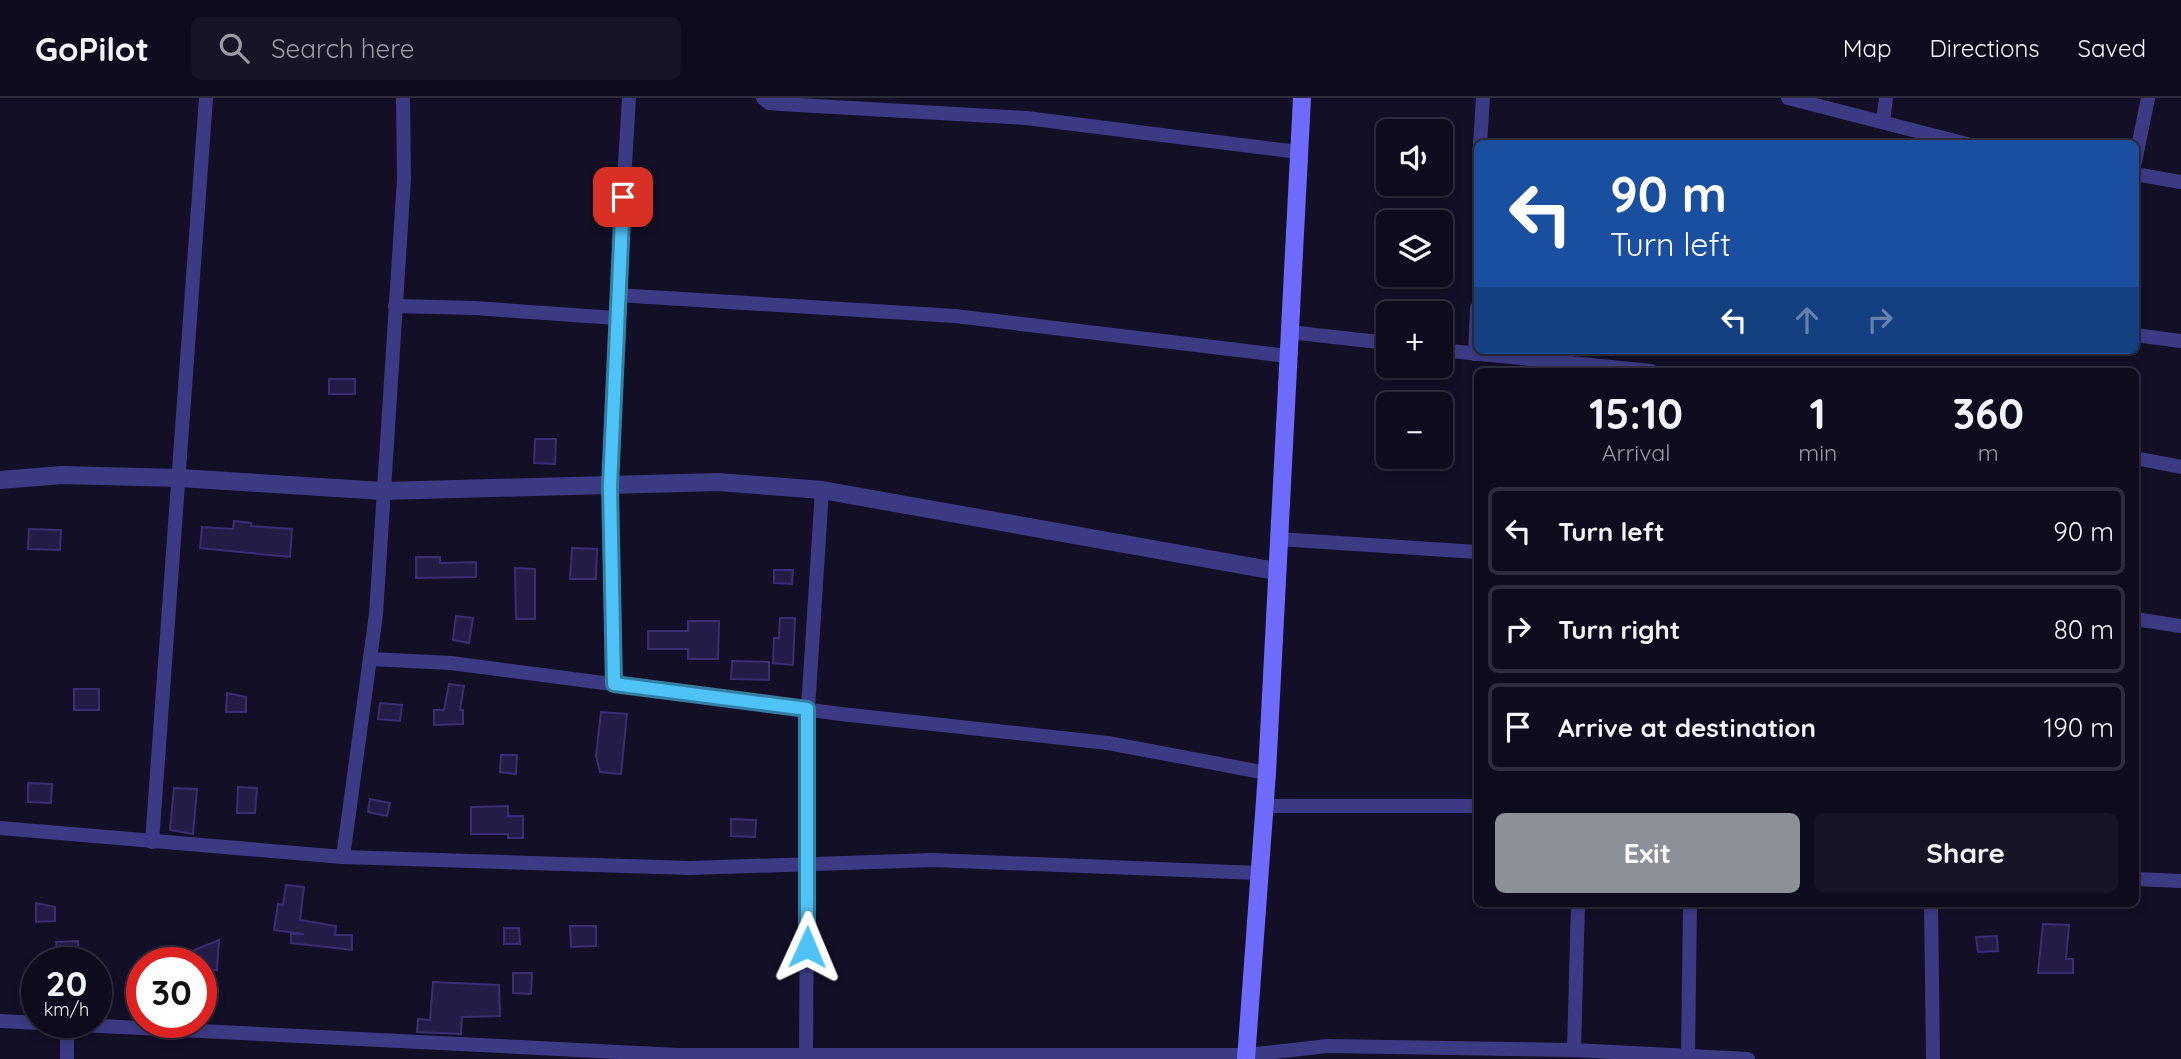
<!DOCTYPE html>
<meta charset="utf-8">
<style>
:root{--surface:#0e0b1c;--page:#171425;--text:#f1f3f6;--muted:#9b9ba3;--line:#2e2b3b;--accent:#8c9099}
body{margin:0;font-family:Quicksand,sans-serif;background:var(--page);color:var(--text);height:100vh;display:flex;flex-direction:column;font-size:26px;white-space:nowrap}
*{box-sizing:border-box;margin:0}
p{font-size:23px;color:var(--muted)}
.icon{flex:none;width:38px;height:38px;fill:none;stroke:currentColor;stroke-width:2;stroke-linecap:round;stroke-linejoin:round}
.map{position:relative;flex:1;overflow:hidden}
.details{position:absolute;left:1474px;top:270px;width:665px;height:539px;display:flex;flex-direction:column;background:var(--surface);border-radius:10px;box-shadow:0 4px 10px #0003,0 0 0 2px var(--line)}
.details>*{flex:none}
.top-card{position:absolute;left:1474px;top:42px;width:665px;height:214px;border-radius:10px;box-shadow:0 4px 10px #0003,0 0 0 2px var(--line);background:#1a4fa0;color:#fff;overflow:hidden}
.tools{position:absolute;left:1376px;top:21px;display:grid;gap:14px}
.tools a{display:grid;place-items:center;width:77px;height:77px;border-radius:10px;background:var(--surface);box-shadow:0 4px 10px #0003,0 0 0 2px var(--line);font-size:35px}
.speed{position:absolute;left:21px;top:849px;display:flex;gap:14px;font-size:35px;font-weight:700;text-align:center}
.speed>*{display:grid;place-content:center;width:91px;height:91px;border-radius:50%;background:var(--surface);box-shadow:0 4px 10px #0003,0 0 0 2px var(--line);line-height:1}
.speed small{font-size:18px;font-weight:400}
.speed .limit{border:10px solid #d22;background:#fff;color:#111}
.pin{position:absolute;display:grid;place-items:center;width:60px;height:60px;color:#fff;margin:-30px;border-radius:14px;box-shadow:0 4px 10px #0006}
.me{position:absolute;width:77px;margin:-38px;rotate:1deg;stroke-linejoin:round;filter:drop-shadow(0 0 5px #0008)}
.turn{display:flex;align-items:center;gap:24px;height:147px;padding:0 21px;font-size:32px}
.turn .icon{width:91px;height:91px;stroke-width:2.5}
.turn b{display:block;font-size:49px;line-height:60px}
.lanes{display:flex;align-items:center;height:66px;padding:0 21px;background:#0003;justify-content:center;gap:35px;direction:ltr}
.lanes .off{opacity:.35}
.eta{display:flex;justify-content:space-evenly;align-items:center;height:119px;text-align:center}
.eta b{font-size:42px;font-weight:700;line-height:49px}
.button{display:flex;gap:14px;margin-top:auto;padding:14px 21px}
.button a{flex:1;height:80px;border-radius:10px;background:var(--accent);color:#fff;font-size:28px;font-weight:700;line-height:80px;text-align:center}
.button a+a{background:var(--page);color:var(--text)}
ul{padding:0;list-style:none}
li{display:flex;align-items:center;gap:21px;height:88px;margin:0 14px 10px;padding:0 7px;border:4px solid var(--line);border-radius:10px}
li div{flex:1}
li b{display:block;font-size:26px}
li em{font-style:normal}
header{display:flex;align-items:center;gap:42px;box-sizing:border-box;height:98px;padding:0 35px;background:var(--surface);border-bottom:2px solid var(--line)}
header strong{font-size:33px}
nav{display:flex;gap:38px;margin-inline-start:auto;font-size:24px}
.search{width:490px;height:63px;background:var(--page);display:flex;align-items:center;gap:18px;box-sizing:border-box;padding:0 24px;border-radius:10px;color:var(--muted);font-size:26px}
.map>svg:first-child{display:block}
.building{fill:#241b47;stroke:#3b2d73;stroke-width:2}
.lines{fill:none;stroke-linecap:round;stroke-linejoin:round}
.minor{stroke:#3d3a85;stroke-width:14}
.tertiary{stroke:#3d3a85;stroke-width:18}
.secondary{stroke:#6f6bff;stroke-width:18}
.route-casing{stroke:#337fa1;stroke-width:18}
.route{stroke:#4fc3f7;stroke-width:12}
</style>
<header>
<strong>GoPilot</strong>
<div class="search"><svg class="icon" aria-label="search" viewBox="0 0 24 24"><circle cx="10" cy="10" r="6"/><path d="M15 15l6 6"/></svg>Search here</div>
<nav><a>Map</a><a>Directions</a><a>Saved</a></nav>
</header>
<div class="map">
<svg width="2181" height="961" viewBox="0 0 2181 961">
<rect width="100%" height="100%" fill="#130f26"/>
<g class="building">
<rect x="329" y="281" width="26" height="15"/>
<polygon points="535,341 556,341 555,366 534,365"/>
<polygon points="234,423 251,425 251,428 292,431 290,459 200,450 202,429 233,431"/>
<polygon points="29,431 61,432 60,452 28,451"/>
<polygon points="572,450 597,451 596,481 570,481"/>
<polygon points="416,459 440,459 440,465 476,464 476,479 416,480"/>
<polygon points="515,470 535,471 535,521 516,521"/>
<polygon points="774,472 793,472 792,486 774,485"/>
<polygon points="456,518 473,520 469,545 453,542"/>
<polygon points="780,520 795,520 793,567 773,565 774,540 779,540"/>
<polygon points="688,523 719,523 718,561 688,561 688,551 648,551 648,533 688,533"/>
<polygon points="732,563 769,564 769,582 731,581"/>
<polygon points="449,586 464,588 460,612 463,612 463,626 434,627 434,612 444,612"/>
<rect x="74" y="591" width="25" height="21"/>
<polygon points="227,595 246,599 246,614 226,614"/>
<polygon points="380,605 402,607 400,623 378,621"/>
<polygon points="601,614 627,616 621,676 600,674 596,658"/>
<polygon points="501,657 517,657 516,676 500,674"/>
<polygon points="28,685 52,686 51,705 28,704"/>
<polygon points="238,689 257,690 255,715 237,715"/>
<polygon points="174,690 197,691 193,736 170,732"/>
<polygon points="370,701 390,705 387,718 368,714"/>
<polygon points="508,708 508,718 523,718 523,740 508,740 508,736 471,736 471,709"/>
<polygon points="731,721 756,722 755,739 731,738"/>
<polygon points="286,787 304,789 300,822 336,828 335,837 352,837 352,852 291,845 291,836 304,836 274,832 278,806 283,807"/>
<polygon points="36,805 55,809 55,823 36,824"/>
<polygon points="2043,826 2069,827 2066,861 2073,861 2073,875 2038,875"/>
<polygon points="570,828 596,828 596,848 571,849"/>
<polygon points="504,830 519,830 520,846 504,846"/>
<polygon points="1997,838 1998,853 1978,854 1976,839"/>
<polygon points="219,842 217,872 201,873 201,864 189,864 192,853"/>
<polygon points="78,843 78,861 58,862 56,844"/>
<polygon points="513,875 532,875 531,896 513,895"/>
<polygon points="433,884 499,887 500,918 462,919 461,936 417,934 418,921 430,922"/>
</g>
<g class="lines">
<g class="minor">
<polyline points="763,0 769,5 781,6 1026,20 1298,54"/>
<polyline points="1788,0 1967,46"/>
<polyline points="1883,24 1886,0"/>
<polyline points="1480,46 1483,0"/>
<polyline points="2135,64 2148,0"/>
<polyline points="2135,76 2181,84"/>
<polyline points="617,197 955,218 1288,258"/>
<polyline points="395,208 474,210 616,220"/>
<polyline points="1289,234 1388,245"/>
<polyline points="2135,237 2181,243"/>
<polyline points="1440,252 1651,273"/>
<polyline points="1475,256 1477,210"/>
<polyline points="2135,360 2181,369"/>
<polyline points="1278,441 1477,454"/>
<polyline points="2135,521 2181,528"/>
<polyline points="370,561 451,565 841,616 1108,645 1267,675"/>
<polyline points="614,586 610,388 617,197 629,0"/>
<polyline points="1264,708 1477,708"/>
<polyline points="0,730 343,759 690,770 933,762 1258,775"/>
<polyline points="152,744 206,0"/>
<polyline points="343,759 376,516 404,81 403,0"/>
<polyline points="2135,781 2181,783"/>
<polyline points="1931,805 1933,961"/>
<polyline points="0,923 678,957 1247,957 1328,948 1574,952 1748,961"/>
<polyline points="67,927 67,961"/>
<polyline points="1574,952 1578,805"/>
<polyline points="1688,958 1690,805"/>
<polyline points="806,959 808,611 822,392"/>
</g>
<polyline class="tertiary" points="0,382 62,377 180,380 383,393 718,384 822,392 1276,473"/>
<polyline class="secondary" points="1246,961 1267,675 1302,0"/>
</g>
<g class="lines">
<defs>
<polyline id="route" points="623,99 610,388 614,586 807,611 807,849"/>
</defs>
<use href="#route" class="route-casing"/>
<use href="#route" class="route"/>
</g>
</svg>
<div class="tools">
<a><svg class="icon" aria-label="sound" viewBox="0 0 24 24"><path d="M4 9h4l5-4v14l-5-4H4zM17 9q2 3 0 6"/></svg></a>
<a><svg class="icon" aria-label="layers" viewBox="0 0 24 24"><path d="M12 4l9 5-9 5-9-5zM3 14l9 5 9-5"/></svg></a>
<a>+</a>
<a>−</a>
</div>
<div class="speed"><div>20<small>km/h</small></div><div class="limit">30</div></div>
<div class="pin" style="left:623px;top:99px;background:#d93025"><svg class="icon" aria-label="arrive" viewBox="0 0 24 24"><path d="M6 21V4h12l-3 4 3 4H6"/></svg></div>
<svg class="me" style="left:807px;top:849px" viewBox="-20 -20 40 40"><path d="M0-17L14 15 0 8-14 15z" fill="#4fc3f7" stroke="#fff" stroke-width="4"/></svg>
<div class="top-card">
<div class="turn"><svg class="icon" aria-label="left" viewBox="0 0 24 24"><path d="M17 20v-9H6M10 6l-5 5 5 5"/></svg><div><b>90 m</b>Turn left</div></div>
<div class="lanes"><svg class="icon" aria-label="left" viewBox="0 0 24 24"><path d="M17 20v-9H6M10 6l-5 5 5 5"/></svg><svg class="icon off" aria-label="ahead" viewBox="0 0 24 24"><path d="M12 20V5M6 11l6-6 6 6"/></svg><svg class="icon off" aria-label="right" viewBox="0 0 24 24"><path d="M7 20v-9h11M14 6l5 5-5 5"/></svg></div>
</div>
<section class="details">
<div class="eta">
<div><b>15:10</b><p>Arrival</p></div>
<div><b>1</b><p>min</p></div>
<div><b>360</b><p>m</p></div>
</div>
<ul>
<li><svg class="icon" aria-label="left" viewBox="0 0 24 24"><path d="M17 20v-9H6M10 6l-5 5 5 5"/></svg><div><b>Turn left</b></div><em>90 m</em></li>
<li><svg class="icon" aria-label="right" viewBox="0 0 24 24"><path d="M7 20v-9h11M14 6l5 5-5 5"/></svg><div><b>Turn right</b></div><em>80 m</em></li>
<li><svg class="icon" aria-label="arrive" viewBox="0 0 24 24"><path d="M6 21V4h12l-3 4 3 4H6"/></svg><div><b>Arrive at destination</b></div><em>190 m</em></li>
</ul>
<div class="button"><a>Exit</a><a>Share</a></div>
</section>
</div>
